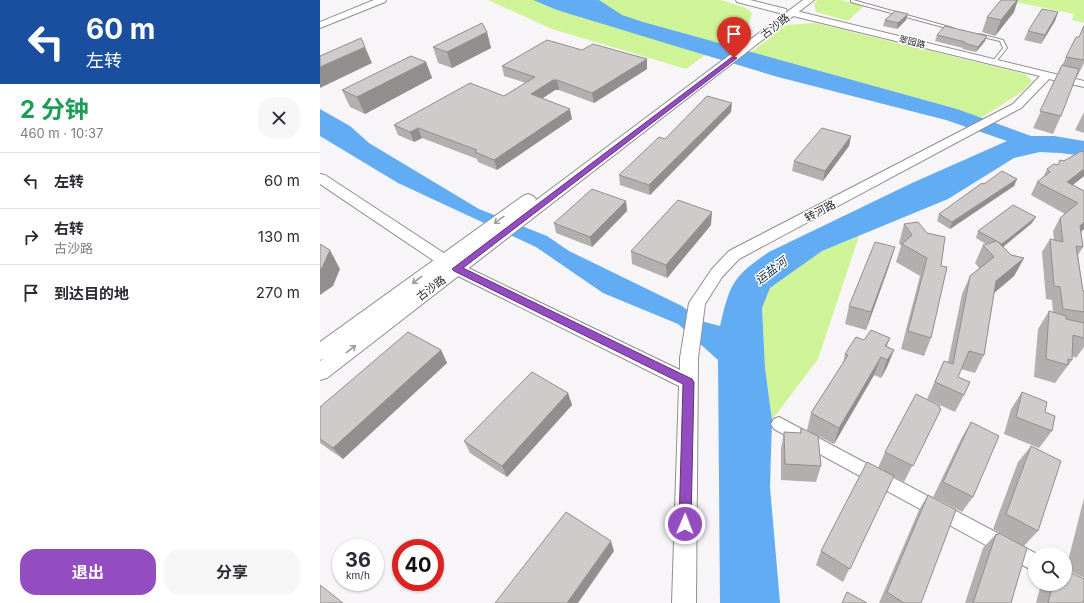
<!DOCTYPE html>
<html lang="zh">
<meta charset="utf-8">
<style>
:root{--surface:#fff;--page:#f7f7f7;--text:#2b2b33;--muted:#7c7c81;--line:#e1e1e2;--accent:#944dc0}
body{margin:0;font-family:Inter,"Noto Sans SC",sans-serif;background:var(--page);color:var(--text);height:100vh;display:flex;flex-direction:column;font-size:15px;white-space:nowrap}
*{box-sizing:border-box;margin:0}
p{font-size:13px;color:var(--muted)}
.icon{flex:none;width:22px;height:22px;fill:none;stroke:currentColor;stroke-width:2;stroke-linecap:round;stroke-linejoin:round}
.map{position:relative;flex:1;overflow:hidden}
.panel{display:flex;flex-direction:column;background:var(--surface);width:320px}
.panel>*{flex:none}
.banner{background:#1a4fa0;color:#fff;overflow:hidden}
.controls{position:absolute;left:708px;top:547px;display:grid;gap:8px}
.controls a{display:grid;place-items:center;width:44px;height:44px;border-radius:50%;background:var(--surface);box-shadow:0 1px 3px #0004;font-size:20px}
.speed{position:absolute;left:12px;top:539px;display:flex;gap:8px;font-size:20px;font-weight:700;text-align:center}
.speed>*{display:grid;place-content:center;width:52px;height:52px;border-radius:50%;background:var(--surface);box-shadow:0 1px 3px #0004;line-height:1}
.speed small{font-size:10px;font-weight:400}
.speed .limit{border:6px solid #d22;background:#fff;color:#111}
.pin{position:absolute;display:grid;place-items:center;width:34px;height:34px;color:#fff;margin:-41px -17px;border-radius:50% 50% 50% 0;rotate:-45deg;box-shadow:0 0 4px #0007}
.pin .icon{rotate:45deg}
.me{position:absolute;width:44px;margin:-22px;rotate:1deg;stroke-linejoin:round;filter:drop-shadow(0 0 3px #0008)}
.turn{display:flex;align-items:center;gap:14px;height:84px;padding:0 20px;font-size:18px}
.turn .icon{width:52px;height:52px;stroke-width:2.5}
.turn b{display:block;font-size:28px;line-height:34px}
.round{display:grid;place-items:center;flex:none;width:42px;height:42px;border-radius:16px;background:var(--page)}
.summary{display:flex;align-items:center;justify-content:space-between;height:68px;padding:0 20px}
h1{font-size:24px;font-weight:700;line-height:30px;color:#1e9e55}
.primary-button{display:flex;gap:8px;margin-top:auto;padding:8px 20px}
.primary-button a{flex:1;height:46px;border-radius:16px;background:var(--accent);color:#fff;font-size:16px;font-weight:700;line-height:46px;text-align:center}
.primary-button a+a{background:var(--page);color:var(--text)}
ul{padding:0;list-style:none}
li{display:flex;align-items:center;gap:12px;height:56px;padding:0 20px;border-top:1px solid var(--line)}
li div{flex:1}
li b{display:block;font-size:15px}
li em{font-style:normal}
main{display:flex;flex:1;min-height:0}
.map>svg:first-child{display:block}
.green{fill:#cff497}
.water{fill:#62acf3}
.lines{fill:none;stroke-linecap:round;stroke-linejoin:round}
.service-casing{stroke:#918f91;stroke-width:2}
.minor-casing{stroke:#918f91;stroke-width:2}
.tertiary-casing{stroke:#918f91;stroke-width:2}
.secondary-casing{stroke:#918f91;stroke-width:2}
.service{fill:#fff;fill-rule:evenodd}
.minor{fill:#fff;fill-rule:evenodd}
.tertiary{fill:#fff;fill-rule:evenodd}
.secondary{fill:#fff;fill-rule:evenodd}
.wall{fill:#b2afae}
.shaded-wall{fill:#918e8d}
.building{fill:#cfcbca;stroke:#918e8d}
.oneway{stroke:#9e9d9e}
.route{fill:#944dc0;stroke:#60327d}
.labels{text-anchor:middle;stroke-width:3;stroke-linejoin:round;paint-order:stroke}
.far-street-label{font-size:9px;fill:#272627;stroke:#fff}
.street-label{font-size:11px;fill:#272627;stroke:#fff}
.water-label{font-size:12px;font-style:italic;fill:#0c2b47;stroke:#fff}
</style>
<main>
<section class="panel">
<div class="banner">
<div class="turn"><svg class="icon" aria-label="left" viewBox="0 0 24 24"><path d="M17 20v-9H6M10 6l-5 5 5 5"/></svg><div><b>60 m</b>左转</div></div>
</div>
<div class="summary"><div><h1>2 分钟</h1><p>460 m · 10:37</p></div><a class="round"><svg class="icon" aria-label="close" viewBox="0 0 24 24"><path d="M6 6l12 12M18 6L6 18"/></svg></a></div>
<ul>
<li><svg class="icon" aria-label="left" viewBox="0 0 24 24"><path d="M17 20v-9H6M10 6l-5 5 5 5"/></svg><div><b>左转</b></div><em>60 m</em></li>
<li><svg class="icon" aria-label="right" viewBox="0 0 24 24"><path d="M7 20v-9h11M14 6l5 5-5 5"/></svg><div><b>右转</b><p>古沙路</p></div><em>130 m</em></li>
<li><svg class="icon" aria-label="arrive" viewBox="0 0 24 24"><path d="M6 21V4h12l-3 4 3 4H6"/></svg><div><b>到达目的地</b></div><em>270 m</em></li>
</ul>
<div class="primary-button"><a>退出</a><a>分享</a></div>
</section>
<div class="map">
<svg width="764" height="603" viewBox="0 0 764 603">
<rect width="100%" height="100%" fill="#f8f5f8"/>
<g class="green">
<polygon points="168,0 401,0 426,8 432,13 429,23 366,69 232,29"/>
<polygon points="498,0 521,0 544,6 528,21 496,12 494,3"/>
<polygon points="686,0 764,0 764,23 752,20 754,14"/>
<polygon points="495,23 705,74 712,81 703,91 661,118 637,109 430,53 466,25"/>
<polygon points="539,236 498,359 452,420 445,368 442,308 450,288 502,251"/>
</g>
<path class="water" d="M213 0H279L302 15 323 22 637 109 711 136H734L764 141V156L740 153 720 152 694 158 628 199 502 251 450 288 442 308 445 368 452 420 450 487 460 603H400L398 360 358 324 283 293 216 247 78 183 0 136V109L30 126 49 143 159 209 227 236 249 251 362 306 381 321 400 326C410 284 412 277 449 252L592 183 687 141 626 120 458 77 355 46 237 10Z"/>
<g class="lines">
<defs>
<g id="service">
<polygon points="531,0 533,0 633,28 630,29 531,2"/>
<polygon points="659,34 683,40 687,48 675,63 672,62 683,48 680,41 659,36"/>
</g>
<polygon id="minor" points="459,417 717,554 715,554 715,572 454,429 451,424 454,419"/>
<g id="tertiary">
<polygon points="54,0 66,0 65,2 0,28 0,22"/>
<polygon points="416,0 430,0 466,9 467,11 463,14 417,2"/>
<polygon points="472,10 764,81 764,87 729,79 701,108 419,259 402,277 385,304 378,358 376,603 352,603 359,386 132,273 0,184 0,174 5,175 142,265 360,370 360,358 369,303 392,269 409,251 693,104 720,76 469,15 467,13 469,11"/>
</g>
<polygon id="secondary" points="483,0 494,0 7,378 0,380 0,361 3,359 0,360 0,342 203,196 208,194 213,196 216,199 215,201"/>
</defs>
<use href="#service" class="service-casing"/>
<use href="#minor" class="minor-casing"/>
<use href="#tertiary" class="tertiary-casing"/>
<use href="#secondary" class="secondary-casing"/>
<use href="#service" class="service"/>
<use href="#minor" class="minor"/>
<use href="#tertiary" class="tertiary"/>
<use href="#secondary" class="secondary"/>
</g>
<g class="wall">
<polygon points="694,12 675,36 662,32 667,17"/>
<polygon points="738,12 735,21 721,44 704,40 708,31"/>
<polygon points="565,20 586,20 577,29 563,26"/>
<polygon points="764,25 764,63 757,77 756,77 741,116 733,134 713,128 746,57 759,37"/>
<polygon points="167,32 171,48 132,68 118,63 113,47"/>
<polygon points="617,35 665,41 656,52 642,49 643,48 615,41"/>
<polygon points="262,50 327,59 327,69 274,103 239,90 235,90 222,99 252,119 177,170 158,162 157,159 102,138 94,142 78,135 74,125 184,96 206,83 184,76 182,66"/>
<polygon points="106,62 112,78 45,114 30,107 22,90"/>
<polygon points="411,112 330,195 300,185 299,175"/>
<polygon points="764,112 764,133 755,130"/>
<polygon points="531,136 529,146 503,181 472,171 474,161"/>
<polygon points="727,169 764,176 753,185 764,191 764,229 761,232 763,247 758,255 763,291 764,291 764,347 756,358 752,356 752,360 735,383 714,377 718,329 729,311 733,313 732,300 726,299 722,252 730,239 734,240 733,231 740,218 745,214 711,195 717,182 723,178"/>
<polygon points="697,179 694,186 630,229 617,221 619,214 664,184"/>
<polygon points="306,201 307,211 272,247 236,233 234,223"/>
<polygon points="712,223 683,247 691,255 704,258 694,276 674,293 664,355 655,373 641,369 638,377 644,395 635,412 607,399 624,361 628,362 642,294 650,276 659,268 655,263 663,245 666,244 656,238 658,231"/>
<polygon points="584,224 621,266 611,338 604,356 581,349 600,276 576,262 581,246 579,243"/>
<polygon points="391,225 347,278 312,264 311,251"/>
<polygon points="569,266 546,330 525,324 529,306"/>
<polygon points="570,338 567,346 574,350 567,367 561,378 554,375 514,444 498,436 501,466 496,482 461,480 461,449 464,432 480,433 481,428 495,435 487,430 491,413 523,363 525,354"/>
<polygon points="121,350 127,363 23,459 0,443 0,407"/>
<polygon points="702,392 732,431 719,448 684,434 691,409"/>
<polygon points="248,393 252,405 187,477 150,453 144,441"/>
<polygon points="619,408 621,409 584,482 558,468 565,452"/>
<polygon points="651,422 653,497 642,512 613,497 641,439"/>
<polygon points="711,446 718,531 704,546 673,529 698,462"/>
<polygon points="574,476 523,582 496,565 501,551"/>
<polygon points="608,495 601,603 559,603 599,510"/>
<polygon points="764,498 764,578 746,569"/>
<polygon points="679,533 691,603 645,603 663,548 676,534 677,535"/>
<polygon points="721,584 745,584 763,603 716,603"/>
</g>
<g class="shaded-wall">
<polygon points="697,0 698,0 694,12 675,36 681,20"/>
<polygon points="738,12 735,21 721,44 725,35"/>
<polygon points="588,14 586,20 577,29 578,23"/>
<polygon points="167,32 171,48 132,68 127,52"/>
<polygon points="667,36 665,41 656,52 658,47"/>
<polygon points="45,47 52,63 0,88 0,67"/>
<polygon points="327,59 327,69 274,103 272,93"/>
<polygon points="106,62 112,78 45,114 37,97"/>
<polygon points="233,80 237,80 239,90 235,90 213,104 211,94"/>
<polygon points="412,103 411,112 330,195 329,185"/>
<polygon points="250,109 252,119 177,170 174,160"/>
<polygon points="98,128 102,138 94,142 90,132"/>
<polygon points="531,136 529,146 503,181 505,171"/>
<polygon points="764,168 764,176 741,194 747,182"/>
<polygon points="697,179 694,186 630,229 632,222"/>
<polygon points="306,201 307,211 272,247 270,237"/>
<polygon points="392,212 391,225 347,278 346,265"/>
<polygon points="716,217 712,223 678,251 682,244"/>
<polygon points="764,222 764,229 752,239 760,226"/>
<polygon points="575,247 569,266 546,330 551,312"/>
<polygon points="10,250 20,269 13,286 0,295 0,269"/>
<polygon points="704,258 694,276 667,299 676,281"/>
<polygon points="121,350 127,363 23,459 13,448"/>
<polygon points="574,350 567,367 561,378 567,360"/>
<polygon points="561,357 554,375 514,444 519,428"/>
<polygon points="248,393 252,405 187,477 182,466"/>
<polygon points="291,541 294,551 258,603 247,603"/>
</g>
<g class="building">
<polygon points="681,0 697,0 681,20 667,17"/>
<polygon points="722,9 738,12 725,35 708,31"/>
<polygon points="575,11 588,14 578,23 565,20"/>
<polygon points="162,23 167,32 127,52 113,47"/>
<polygon points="625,26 667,36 658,47 644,43 645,42 617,35"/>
<polygon points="764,26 764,60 746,57 756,37 759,37"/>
<polygon points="41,38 45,47 0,67 0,56"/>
<polygon points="227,40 262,50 273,44 327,59 272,93 237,80 233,80 211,94 250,109 174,160 155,152 157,150 98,128 90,132 74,125 150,83 184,96 215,77 182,66"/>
<polygon points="91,56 106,62 37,97 22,90"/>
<polygon points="742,65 759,69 741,116 720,111"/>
<polygon points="387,96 412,103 329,185 299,175 339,137 345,139"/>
<polygon points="502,128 531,136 505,171 474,161"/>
<polygon points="761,151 764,152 764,169 747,182 764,191 764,222 760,226 763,247 756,246 763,291 764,291 764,312 743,309 740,287 734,286 730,239 743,242 740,218 758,203 717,182 730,172 727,169 734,164 738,165 740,160 744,161"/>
<polygon points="682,171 697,179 632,222 619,214 662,183 664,184"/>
<polygon points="272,189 306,201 270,237 234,223"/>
<polygon points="358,200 392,212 346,265 311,251"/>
<polygon points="693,205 716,217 682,244 658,231"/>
<polygon points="598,222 607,233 625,237 621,266 627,267 611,338 588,331 607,258 582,244 592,235 584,224"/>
<polygon points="677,241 691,255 704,258 676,281 664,355 649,351 638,377 650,382 644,395 615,382 624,361 633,364 650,276 674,257 663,245"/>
<polygon points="555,242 575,247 551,312 529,306"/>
<polygon points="0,244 10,250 2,268 0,269"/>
<polygon points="729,311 746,316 746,319 764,323 764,338 753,335 752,360 748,359 748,365 726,359"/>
<polygon points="551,330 570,338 565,346 574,350 567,360 561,357 519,428 491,413 528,355 525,354 536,337 544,340"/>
<polygon points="88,332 121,350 13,448 0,439 0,407"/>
<polygon points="212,372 248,393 182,466 144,441"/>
<polygon points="702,392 727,402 725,412 735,416 732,431 696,417"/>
<polygon points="596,394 620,406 619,408 621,409 593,466 565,452"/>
<polygon points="651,422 679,436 653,497 623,482"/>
<polygon points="481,428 498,436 501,466 465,464 464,432 481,433"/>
<polygon points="711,446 741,461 718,531 686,514"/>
<polygon points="547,462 574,476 530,569 501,551"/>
<polygon points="608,495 636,510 601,603 584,603 567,592"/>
<polygon points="246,512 291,541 247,603 175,603"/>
<polygon points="679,533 707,548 691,603 653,603 676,534 678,535"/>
<polygon points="745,570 764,579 764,599 763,603 728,603 733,584 745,584"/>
<polygon points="0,585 23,603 0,603"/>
<polygon points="527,592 547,603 522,603"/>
</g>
<defs><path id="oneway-shaft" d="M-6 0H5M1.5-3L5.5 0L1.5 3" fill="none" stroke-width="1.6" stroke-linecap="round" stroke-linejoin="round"/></defs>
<g class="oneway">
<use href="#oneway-shaft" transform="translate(179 220) rotate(144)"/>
<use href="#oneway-shaft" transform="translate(97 280) rotate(143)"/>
<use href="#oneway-shaft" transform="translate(31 349) rotate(-37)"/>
</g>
<polygon class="route" points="412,57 417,58 143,268 372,379 374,382 371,524 370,528 365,530 361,528 359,524 363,384 134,271 132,269"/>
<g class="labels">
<g class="far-street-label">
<text transform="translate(592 42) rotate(14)" y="3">翠园路</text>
</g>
<g class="street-label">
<text transform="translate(455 26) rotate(-38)" y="4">古沙路</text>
<text transform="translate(500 211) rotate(-28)" y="4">转河路</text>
<text transform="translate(111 288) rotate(-37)" y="4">古沙路</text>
</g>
<g class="water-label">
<text transform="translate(451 271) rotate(-37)" y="4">运盐河</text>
</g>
</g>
</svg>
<div class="controls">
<a><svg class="icon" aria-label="search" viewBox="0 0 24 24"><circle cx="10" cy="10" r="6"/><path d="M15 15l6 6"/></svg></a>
</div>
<div class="speed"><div>36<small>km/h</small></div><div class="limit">40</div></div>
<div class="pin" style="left:414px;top:58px;background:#d93025"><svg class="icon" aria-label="arrive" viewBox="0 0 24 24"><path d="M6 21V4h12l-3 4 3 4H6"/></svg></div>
<svg class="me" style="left:365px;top:524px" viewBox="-20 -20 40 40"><circle r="17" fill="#944dc0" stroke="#fff" stroke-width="3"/><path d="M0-11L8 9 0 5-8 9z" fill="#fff"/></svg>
</div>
</main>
